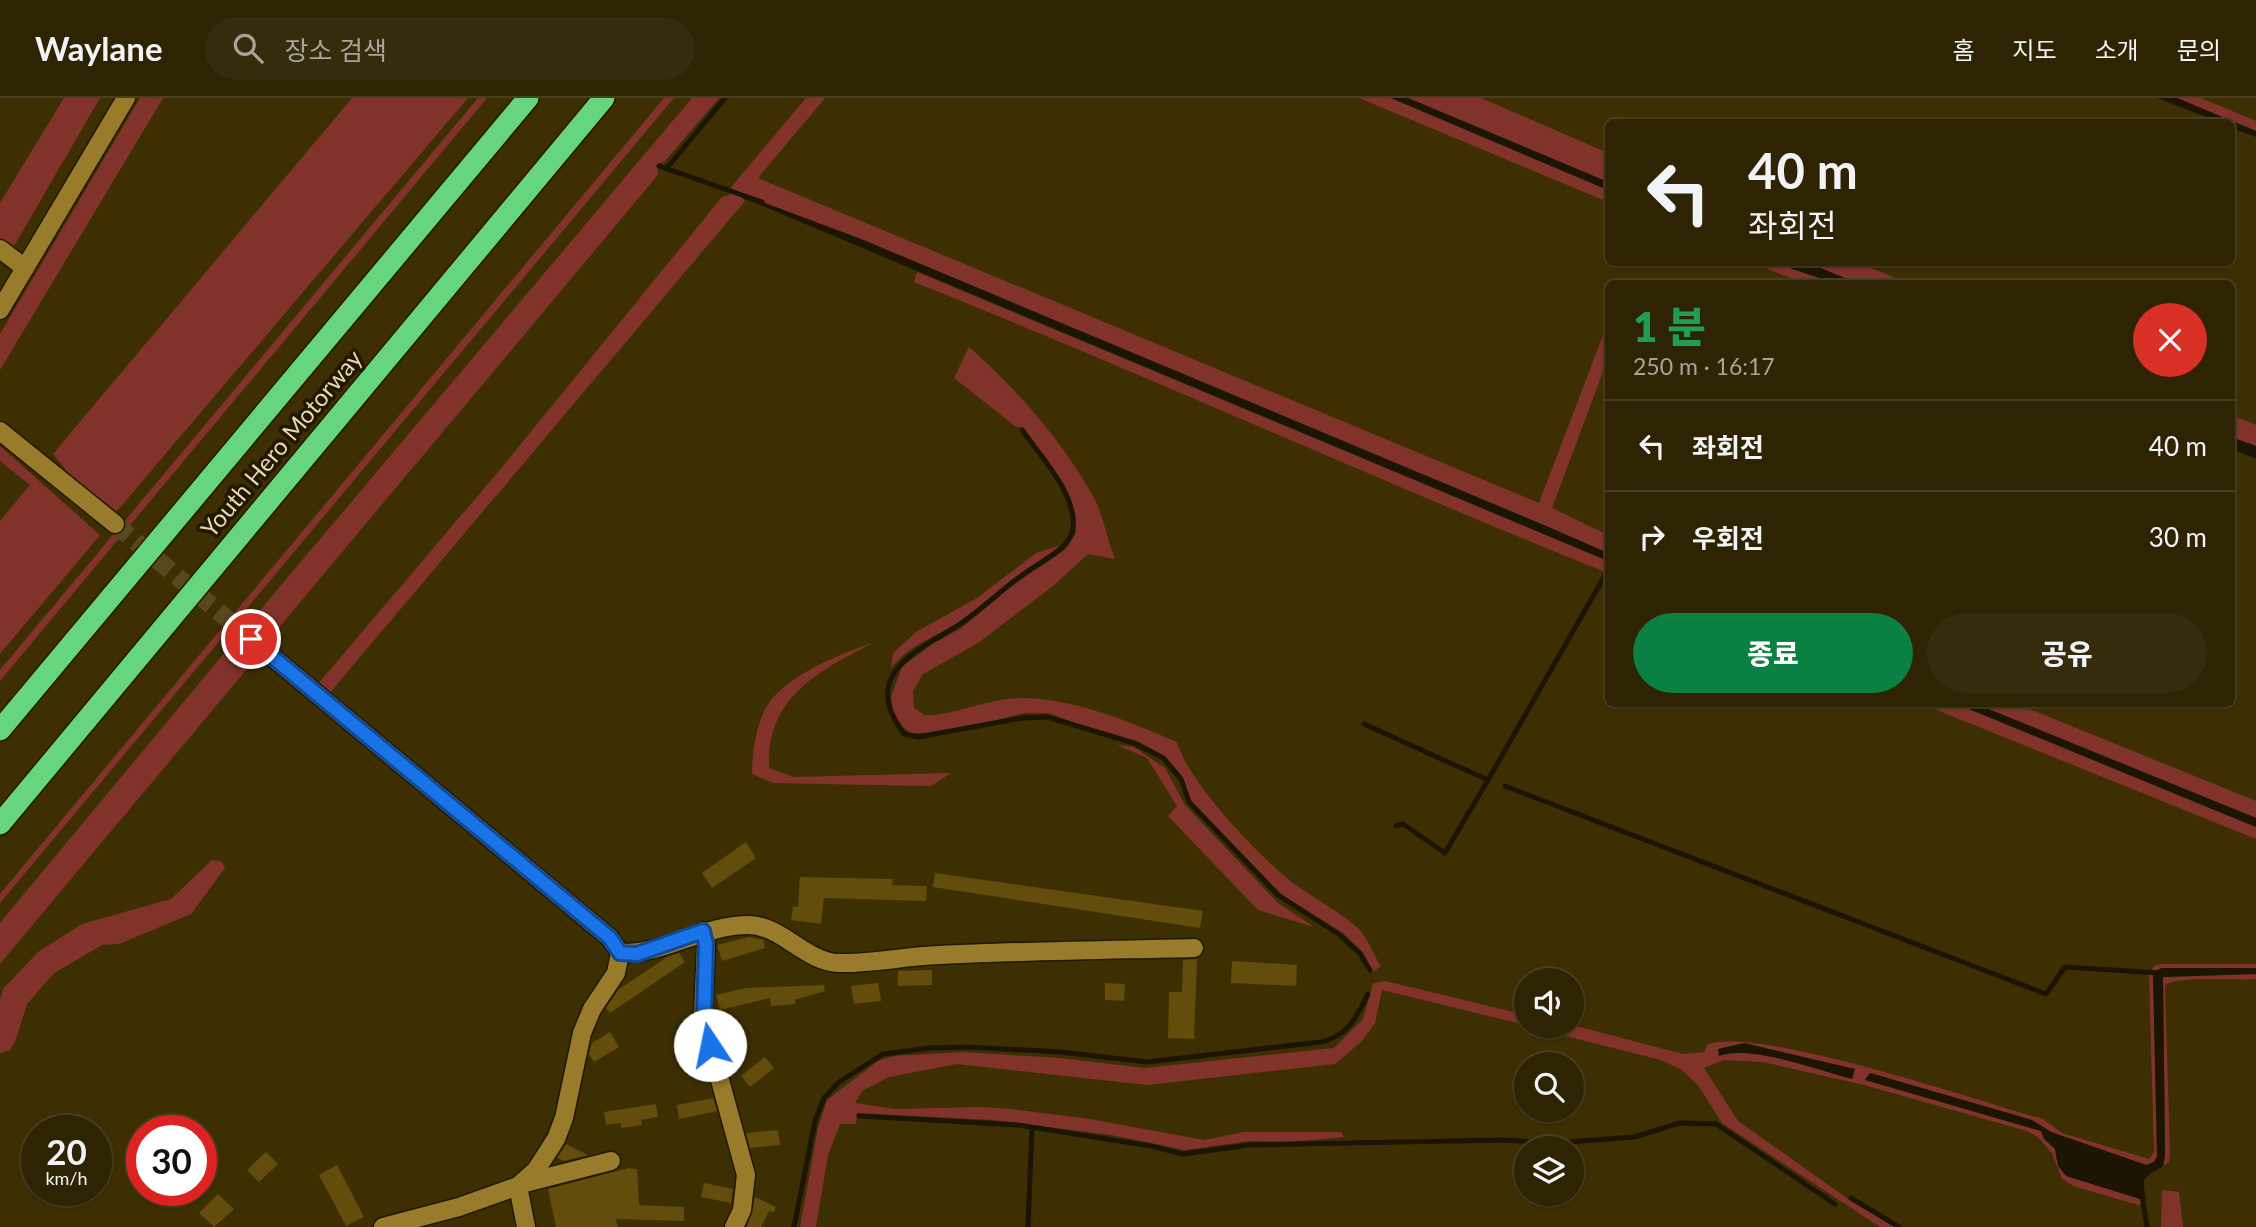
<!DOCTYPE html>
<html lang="ko">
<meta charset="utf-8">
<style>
:root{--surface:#2e2302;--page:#362b0c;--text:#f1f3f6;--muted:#a7a499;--line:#494024;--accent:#0b8043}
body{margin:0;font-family:Lato,"Noto Sans KR",sans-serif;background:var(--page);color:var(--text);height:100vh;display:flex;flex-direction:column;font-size:26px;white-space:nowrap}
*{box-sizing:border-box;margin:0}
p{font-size:23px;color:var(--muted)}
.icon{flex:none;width:38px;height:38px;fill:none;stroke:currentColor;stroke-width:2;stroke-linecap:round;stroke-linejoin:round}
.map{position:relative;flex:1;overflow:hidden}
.details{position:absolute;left:1605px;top:182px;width:630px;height:427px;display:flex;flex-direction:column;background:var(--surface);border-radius:10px;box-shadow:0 2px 5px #0004,0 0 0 2px var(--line)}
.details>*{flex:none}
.banner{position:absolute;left:1605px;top:21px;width:630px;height:147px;border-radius:10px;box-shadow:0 2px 5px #0004,0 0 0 2px var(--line);background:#2e2302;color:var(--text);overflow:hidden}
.controls{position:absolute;left:1514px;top:870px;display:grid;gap:14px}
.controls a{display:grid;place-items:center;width:70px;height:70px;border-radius:50%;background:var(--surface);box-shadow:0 2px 5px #0004,0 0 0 2px var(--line);font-size:35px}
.speed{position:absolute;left:21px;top:1017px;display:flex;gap:14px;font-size:35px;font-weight:700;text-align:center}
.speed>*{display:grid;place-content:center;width:91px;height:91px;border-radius:50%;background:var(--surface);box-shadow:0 2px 5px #0004,0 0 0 2px var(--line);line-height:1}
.speed small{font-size:18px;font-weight:400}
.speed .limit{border:10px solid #d22;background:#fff;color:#111}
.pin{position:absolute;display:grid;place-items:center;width:60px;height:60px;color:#fff;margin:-30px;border:4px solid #fff;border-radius:50%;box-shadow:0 2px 7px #0007}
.me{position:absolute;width:77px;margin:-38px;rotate:349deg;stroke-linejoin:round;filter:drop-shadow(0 0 5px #0008)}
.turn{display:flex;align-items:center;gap:24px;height:147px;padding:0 28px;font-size:32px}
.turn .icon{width:91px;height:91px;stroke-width:2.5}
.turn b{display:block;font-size:49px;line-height:60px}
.round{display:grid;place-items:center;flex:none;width:74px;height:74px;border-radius:37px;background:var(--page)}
.summary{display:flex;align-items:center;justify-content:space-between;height:119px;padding:0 28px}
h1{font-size:42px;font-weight:800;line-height:52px;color:#1e9e55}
.button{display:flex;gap:14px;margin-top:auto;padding:14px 28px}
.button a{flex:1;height:80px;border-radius:42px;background:var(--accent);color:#fff;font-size:28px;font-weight:800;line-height:80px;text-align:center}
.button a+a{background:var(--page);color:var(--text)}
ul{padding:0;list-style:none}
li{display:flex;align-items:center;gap:21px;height:91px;padding:0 28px;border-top:2px solid var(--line)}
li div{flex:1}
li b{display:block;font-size:26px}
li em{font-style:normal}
header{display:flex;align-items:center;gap:42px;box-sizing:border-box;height:98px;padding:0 35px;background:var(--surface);border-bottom:2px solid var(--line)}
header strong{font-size:33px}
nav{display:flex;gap:38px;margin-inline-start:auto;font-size:24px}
.search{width:490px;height:63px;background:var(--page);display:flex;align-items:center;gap:18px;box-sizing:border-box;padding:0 24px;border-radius:38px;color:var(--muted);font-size:26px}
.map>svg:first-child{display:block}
.green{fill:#81332b}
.water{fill:#1c1504}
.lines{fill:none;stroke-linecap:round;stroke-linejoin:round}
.stream{stroke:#1c1504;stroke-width:5}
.building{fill:#624d0c}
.minor-tunnel{stroke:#57481d;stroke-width:18;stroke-dasharray:18 9;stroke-linecap:butt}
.minor-casing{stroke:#211801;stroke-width:21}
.motorway-casing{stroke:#211801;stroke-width:24}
.minor{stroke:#987b2b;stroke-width:18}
.motorway{stroke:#67d47e;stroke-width:21}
.route-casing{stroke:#114b97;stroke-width:18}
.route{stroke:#1a73e8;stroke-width:12}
.labels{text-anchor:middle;stroke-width:7;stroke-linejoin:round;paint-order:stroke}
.street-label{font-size:24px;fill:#e6d7b2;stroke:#211801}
</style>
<header>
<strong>Waylane</strong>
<div class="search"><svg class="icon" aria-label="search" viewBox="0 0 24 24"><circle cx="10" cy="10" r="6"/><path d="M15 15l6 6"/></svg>장소 검색</div>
<nav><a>홈</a><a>지도</a><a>소개</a><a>문의</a></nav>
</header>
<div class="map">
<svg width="2256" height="1129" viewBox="0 0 2256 1129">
<rect width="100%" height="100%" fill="#3e2f03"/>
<g class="green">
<polygon points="64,0 100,0 10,155 0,147 0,105"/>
<polygon points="140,0 163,0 0,272 0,236"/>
<polygon points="352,0 468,0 111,420 90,402 53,356"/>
<polygon points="478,0 487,0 0,583 0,572"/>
<polygon points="664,0 674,0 0,805 0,796"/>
<polygon points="692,0 719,0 664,64 657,66 658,77 266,545 245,530"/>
<polygon points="806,0 825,0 758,80 1539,405 1608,224 1608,260 1552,410 1608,437 1608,455 861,141 746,98 742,99 745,103 328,597 317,587 498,374 722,99 729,97 732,88"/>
<polygon points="1359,0 1391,0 1608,92 1608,104"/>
<polygon points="1408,0 1481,0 1608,55 1608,84"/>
<polygon points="2177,0 2201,0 2256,23 2256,33"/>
<polygon points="1753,165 1775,165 1834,185 1803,185"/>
<polygon points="1808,165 1858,165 1908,185 1857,185"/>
<path d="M917 174 1608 463V475C1375 382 1147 277 914 184Z"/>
<path d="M969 249C1016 290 1067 348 1096 404 1104 422 1108 443 1115 461L1088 456 1053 488 978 545 923 576 913 593 914 610 925 617H935C965 613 995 599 1026 600 1078 602 1130 624 1177 644 1187 682 1256 755 1288 781 1306 796 1352 820 1363 836 1370 846 1374 858 1381 868L1373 874 1363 854 1343 835 1282 797 1192 705 1178 674 1165 658 1139 644 1104 636 1049 615H1024L956 632 924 635H911L902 628 893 613 891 599 902 569 932 546 960 531 1012 488 1066 451 1076 435 1075 415 1066 393 1024 330 1015 328 954 280Z"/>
<polygon points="2231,317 2256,327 2256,348 2231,339"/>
<polygon points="0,348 100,437 0,556 0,423 30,387 0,363"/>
<path d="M1062 447C1027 471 996 497 962 522 937 539 911 545 891 570L893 555 916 534 977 500 1036 455Z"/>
<polygon points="235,542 256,560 0,866 0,825"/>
<path d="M873 545C818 573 766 600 769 670L793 679 951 675 931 688H924L773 685 752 676C752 656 756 626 767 608 785 578 841 555 873 545Z"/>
<polygon points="1922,606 1957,606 2256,729 2256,741"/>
<polygon points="1976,606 2017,606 2256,703 2256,720"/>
<polygon points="1117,647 1134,649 1165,670 1185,707 1278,805 1314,829 1258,812 1168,718 1177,708 1147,660"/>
<polygon points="212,762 222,764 225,770 191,816 119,846 102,847 54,875 27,906 15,944 10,952 0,955 0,902 3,891 38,854 82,826 171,801"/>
<path d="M2161 866H2256V870H2162L2153 874 2157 1059 2154 1064 2146 1067 2051 1034 2032 1022 1870 975 1865 981 2041 1033 2055 1051 2058 1068 2146 1103 2139 1107 2076 1089 2062 1081 2052 1055 2038 1039 2027 1033 1864 987 1763 964 1724 962 1704 970 1738 1023 1851 1103 1895 1129H1880L1722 1025 1698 987 1682 972 1661 962 1526 928 1572 927 1683 956 1704 954 1708 946C1763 929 1978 1003 2043 1021L2062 1035 2149 1061 2154 1054 2149 877 2154 868Z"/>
<path d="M2256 876V881C2239 883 2172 877 2165 888L2170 1056 2169 1064 2163 1068 2165 1058 2163 879Z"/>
<polygon points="1385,883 1526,917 1526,927 1382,892 1375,925 1362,943 1335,966 1147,987 957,966 889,979 862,993 855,1005 895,1011 983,1009 1011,1011 1090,1021 1204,1042 1244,1034 1341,1034 1344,1039 1290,1044 1249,1043 1185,1052 1111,1037 993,1022 857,1015 856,1026 840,1026 828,1057 816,1129 800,1129 818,1030 827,1002 878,963 894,958 963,954 1059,960 1145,970 1334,950 1363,921 1373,885"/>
<polygon points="2162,1092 2179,1094 2183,1129 2161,1129"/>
</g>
<g class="water">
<polygon points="1391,0 1408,0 1608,84 1608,92"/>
<polygon points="2157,0 2177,0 2256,33 2256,39 2231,30 2231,24 2219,24"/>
<polygon points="746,98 861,141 1544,427 1608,455 1608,463 741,99"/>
<polygon points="1775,165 1808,165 1857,185 1834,185"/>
<polygon points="2231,339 2256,348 2256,361 2231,351"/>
<polygon points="1957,606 1976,606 2256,720 2256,729"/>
<path d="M2162 870H2256V876L2163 879 2165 1058 2163 1068C2140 1082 2143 1078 2146 1103L2066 1078 2058 1068 2055 1051 2044 1041 2041 1033 1865 982 1870 975 2032 1022 2051 1034 2146 1067 2154 1064 2157 1059 2153 874Z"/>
<path d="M1744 945 1855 971 1852 981C1817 972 1750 946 1719 958L1718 951Z"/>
</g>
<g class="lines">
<g class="stream">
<polyline points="659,68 762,104"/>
<polyline points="667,70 725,0"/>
<path d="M1022 332C1040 358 1077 396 1073 430 1070 451 1043 462 1028 473 1004 489 984 510 960 526 916 554 859 576 904 636L918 639 1022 620 1047 619 1134 645 1163 660 1181 681 1189 704 1278 797 1340 837 1360 856 1370 872"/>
<polyline points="1364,626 1488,682 1608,472"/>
<polyline points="1505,688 2046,896 2065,869 2160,875"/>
<polyline points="1396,728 1403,726 1445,755 1488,682"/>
<polyline points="859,1018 1018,1027 1151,1048 1183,1056 1249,1047 1503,1042 1556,1045 1634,1039 1680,1025 1716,1026 1835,1106"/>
<polyline points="2142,1098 2147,1129"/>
<polyline points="1851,1100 1899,1129"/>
<path d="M794 1129 815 1023 824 1000 839 984 883 956 930 950 967 949 1061 954 1147 964 1321 944C1348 938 1356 920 1368 896"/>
<polyline points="1028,1129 1032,1030"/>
</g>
</g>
<g class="building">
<polygon points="746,744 756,760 712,790 702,775"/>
<polygon points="935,775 1203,813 1200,830 933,789"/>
<polygon points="800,779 893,781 892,787 927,788 926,803 824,800 821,826 791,822 793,808 798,809"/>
<polygon points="749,839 763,842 765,850 722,863 717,847"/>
<polygon points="679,855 685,864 610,915 606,910 618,892 667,859"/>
<polygon points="1197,861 1194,941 1168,940 1169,894 1182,894 1183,862"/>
<polygon points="1232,863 1297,867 1296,888 1231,885"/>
<polygon points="932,872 932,887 898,888 898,873"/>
<polygon points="878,885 881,903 854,906 851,888"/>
<polygon points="1105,885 1125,886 1124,903 1105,902"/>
<polygon points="824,887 825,893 795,902 796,906 771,908 770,900 720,912 716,897 746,890"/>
<polygon points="610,934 619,949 594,964 589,956 592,945"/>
<polygon points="765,959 774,970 750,989 741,978"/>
<polygon points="713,1000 717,1013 679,1021 677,1007"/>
<polygon points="656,1006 658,1019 641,1022 642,1027 621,1030 621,1025 606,1027 604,1014"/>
<polygon points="778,1032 780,1047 750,1050 746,1035"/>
<polygon points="566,1046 588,1057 564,1063 557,1060"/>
<polygon points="266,1054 278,1066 259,1084 247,1072"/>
<polygon points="337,1067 364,1119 346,1128 319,1077"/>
<polygon points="629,1070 637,1071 639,1107 684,1109 684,1123 616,1121 618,1129 556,1129 548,1091"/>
<polygon points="704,1085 733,1091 731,1105 701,1099"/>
<polygon points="218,1096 234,1111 214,1129 199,1115"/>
<polygon points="755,1099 776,1109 774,1114 769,1113 761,1129 747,1129"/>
</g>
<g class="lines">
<polyline class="minor-tunnel" points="115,426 251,541"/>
<defs>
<g id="minor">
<polyline points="0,151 25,170"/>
<polyline points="0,212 126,0"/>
<polyline points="0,333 115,426"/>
<polyline points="251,541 610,840 620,855 616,875 592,911 582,935 564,1020 556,1041 536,1072 518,1088 459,1109 383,1129"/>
<polyline points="703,833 706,846 703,920 746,1077 742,1112 734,1129"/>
<path d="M620 855C663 857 703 827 748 827 782 827 805 864 839 865 872 866 906 858 939 857 1024 853 1109 852 1194 850"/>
<polyline points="525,1085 611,1063"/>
<polyline points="518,1088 526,1129"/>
</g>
<g id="motorway">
<polyline points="0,632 528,0"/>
<polyline points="0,726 604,0"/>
</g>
</defs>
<use href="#minor" class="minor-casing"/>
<use href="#motorway" class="motorway-casing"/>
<use href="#minor" class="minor"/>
<use href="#motorway" class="motorway"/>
</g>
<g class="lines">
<defs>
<polyline id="route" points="251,541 610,840 620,855 637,856 703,833 706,846 704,920 710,947"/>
</defs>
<use href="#route" class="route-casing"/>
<use href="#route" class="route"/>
</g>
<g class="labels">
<g class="street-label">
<text transform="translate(282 346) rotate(-50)" y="8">Youth Hero Motorway</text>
</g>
</g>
</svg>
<div class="controls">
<a><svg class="icon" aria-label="sound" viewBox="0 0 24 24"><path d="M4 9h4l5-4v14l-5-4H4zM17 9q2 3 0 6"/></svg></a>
<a><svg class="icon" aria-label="search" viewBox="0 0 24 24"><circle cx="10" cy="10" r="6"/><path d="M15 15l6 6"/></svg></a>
<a><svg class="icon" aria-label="layers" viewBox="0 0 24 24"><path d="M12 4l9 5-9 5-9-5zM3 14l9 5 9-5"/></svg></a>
</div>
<div class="speed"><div>20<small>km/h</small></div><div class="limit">30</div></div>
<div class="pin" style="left:251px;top:541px;background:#d93025"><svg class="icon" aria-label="arrive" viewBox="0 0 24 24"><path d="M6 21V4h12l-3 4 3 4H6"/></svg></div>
<svg class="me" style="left:710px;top:947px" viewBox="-20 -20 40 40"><circle r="19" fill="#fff"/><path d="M0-13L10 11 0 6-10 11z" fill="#1a73e8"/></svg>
<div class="banner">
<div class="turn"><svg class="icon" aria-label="left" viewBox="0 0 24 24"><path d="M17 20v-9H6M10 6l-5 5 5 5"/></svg><div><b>40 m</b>좌회전</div></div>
</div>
<section class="details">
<div class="summary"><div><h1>1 분</h1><p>250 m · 16:17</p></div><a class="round" style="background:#d93025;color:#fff"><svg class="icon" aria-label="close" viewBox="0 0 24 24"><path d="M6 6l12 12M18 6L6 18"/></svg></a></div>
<ul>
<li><svg class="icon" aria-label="left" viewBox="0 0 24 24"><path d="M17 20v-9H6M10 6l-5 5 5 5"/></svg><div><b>좌회전</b></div><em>40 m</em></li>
<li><svg class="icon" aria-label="right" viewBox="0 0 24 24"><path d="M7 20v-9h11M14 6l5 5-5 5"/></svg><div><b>우회전</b></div><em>30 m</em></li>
</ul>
<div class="button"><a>종료</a><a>공유</a></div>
</section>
</div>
